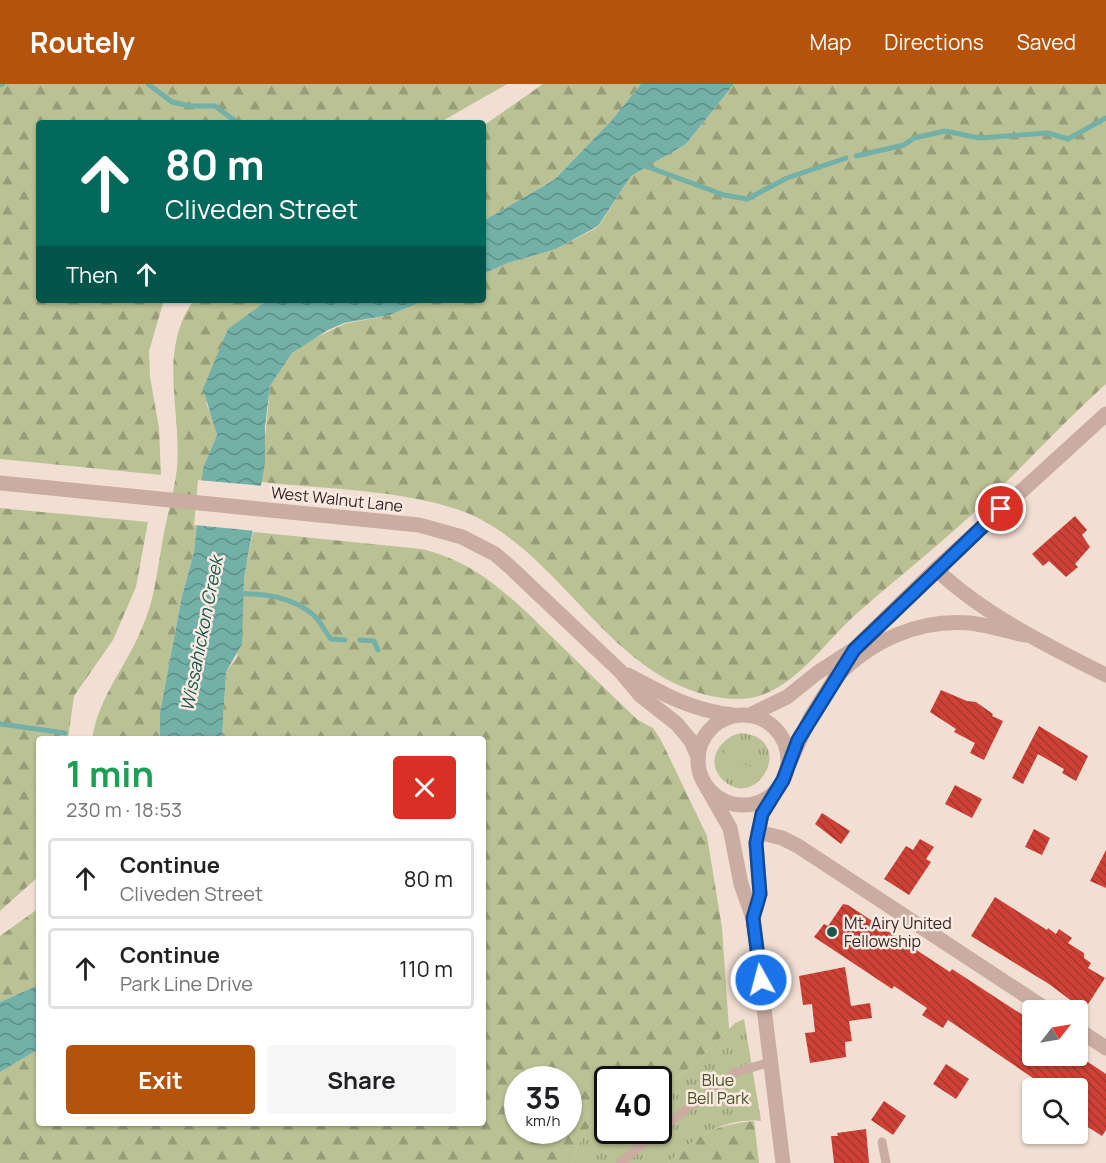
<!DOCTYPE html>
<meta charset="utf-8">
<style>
:root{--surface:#fff;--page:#f6f6f6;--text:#202124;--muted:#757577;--line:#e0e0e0;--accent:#b45309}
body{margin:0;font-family:Manrope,sans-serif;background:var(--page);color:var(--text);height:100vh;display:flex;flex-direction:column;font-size:22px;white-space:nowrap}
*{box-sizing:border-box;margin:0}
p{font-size:20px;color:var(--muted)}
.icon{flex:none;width:33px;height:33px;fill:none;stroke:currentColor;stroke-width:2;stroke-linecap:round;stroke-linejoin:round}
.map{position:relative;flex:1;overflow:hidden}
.panel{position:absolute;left:36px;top:652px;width:450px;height:390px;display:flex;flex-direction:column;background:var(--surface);border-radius:6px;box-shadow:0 2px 4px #0004}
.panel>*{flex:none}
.banner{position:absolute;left:36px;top:36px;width:450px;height:183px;border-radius:6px;box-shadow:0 2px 4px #0004;background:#00695c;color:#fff;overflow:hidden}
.needle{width:39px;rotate:59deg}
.fabs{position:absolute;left:1022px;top:916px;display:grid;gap:12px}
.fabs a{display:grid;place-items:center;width:66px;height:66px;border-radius:6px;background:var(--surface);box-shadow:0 2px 4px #0004;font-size:30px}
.speed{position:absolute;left:504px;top:982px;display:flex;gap:12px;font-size:30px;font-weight:700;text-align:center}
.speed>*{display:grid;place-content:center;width:78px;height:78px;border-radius:50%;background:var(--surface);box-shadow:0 2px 4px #0004;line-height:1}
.speed small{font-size:15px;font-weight:400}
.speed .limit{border:3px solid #111;border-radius:9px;background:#fff;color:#111}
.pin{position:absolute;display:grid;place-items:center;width:51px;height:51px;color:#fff;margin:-26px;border:3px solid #fff;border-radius:50%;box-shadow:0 2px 6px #0007}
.me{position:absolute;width:66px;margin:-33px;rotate:353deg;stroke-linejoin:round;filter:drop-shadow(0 0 4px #0008)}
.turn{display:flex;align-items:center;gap:21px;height:126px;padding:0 30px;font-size:27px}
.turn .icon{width:78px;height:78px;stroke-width:2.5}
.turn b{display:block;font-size:42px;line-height:51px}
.then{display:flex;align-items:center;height:57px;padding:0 30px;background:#0003;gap:12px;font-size:22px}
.round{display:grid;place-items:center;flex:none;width:63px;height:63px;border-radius:6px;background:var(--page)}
.head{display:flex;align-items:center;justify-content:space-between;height:102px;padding:0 30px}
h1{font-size:36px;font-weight:700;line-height:45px;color:#1e9e55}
.primary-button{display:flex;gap:12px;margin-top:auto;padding:12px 30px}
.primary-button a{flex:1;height:69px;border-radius:6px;background:var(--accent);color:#fff;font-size:24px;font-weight:700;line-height:69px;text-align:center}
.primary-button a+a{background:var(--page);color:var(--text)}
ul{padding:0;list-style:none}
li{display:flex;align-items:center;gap:18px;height:81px;margin:0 12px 9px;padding:0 18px;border:3px solid var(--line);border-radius:6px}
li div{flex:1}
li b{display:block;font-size:22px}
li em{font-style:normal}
header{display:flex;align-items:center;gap:36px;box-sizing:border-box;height:84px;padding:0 30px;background:var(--accent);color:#fff}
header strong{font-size:28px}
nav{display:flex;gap:33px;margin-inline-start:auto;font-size:21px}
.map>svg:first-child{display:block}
.grass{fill:url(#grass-tufts)}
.forest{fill:url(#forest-firs);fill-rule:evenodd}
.garden{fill:#bac194}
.water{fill:url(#water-waves)}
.pier{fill:#f2dfd4}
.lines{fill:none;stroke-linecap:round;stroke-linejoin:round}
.stream{stroke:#72b0a8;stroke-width:5}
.building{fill:url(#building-back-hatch)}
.service{stroke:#caaca0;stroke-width:9}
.minor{stroke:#caaca0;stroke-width:15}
.tertiary{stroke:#caaca0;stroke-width:15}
.route-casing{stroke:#114b97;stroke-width:15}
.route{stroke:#1a73e8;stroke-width:10}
.poi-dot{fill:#175750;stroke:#faeae1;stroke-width:2}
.labels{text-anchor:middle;stroke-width:5;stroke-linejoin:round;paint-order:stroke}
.street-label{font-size:16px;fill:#342624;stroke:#faeae1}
.poi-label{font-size:16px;fill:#342624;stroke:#faeae1;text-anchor:start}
.park-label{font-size:16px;fill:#4a5326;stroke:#faeae1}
.water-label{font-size:18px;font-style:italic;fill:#175750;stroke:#faeae1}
</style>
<header>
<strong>Routely</strong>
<nav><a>Map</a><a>Directions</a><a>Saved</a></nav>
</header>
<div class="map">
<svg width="1106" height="1079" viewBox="0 0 1106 1079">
<defs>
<pattern id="grass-tufts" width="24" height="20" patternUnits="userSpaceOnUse" patternTransform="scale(1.5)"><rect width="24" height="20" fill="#bac194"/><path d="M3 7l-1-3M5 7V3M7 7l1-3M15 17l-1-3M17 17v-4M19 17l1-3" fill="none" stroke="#989d79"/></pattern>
<pattern id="forest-firs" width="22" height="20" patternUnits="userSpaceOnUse" patternTransform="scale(1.5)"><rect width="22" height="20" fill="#bac194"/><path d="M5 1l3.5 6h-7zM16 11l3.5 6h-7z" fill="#989d79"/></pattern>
<pattern id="water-waves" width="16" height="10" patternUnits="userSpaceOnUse" patternTransform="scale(1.5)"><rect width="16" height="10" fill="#72b0a8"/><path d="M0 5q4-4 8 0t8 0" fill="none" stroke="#5e8f89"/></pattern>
<pattern id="building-back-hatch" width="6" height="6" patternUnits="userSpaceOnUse" patternTransform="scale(1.5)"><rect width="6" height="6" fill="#ce4136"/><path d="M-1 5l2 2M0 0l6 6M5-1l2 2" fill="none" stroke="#a8362d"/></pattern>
</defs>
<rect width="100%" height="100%" fill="#f2dfd4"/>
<g class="grass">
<path d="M741 649C799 654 756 732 721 694 705 676 721 653 741 649Z"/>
<path d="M744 935 761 1037C723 1033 695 1054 668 1079H572C579 1056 586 1041 607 1030L608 1047H658L659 1006 695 980 735 939Z"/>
</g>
<g class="forest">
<polygon points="0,0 507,0 439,39 39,39 39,216 164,216 149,267 150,293 159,344 161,391 0,375"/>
<polygon points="543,0 641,0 611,37 554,96 483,137 483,42"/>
<path d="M734 0H1106V300C1058 343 1016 391 968 434 931 468 891 499 854 532 827 557 802 593 769 608 754 615 740 616 723 614 615 599 570 482 480 435 425 406 324 405 261 398L270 302 292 269 309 257 344 240 390 231 426 216H483V190L508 179 556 165 598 143 631 92 686 60Z"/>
<path d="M194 216H268L206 319 214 338 217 351 203 384 194 468 182 512 160 628V655L92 656C98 613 126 583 142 544 154 518 157 488 162 460 166 435 174 410 177 384 182 327 157 267 194 216Z"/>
<polygon points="0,424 148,438 136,503 113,556 74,612 68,655 39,656 39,792 0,827"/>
<path d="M253 448 421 465C475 477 510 512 549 550 578 578 608 608 638 636L653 644 661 656 707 752 722 844 729 945 695 980 659 1006 658 996H608L607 1030C586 1041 579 1056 572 1079H0V988L39 965V1040H483V656L222 655 226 588 237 573 244 494ZM518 996H568V1047H518Z"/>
<polygon points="39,824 39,901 0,918 0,852"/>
<path d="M754 1037 759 1079H668C699 1050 713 1041 754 1037Z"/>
</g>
<g class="garden">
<polygon points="743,656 756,663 762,677 757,679 745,675 741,661"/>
<polygon points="730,661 736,661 739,674 728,683 722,680 724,668"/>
<polygon points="743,680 756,684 758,689 745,695 731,693 730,690"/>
</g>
<g class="water">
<polygon points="641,0 734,0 686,60 631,92 598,142 556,165 508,179 483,190 483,137 554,96 611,37"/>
<polygon points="268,216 426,216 390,231 344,239 328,246 292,269 270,302 265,343 265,379 244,494 242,560 226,588 222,655 160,656 160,628 182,512 194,468 203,384 217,351 203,305 228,245"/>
<polygon points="39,901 39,965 0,988 0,918"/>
</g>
<polygon class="pier" points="198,396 263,402 256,447 194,441"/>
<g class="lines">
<g class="stream">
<polyline points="148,0 172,18 190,22 215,22 238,39"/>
<polyline points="0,1 3,0"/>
<polyline points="856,72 904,61 914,54 945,47 979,54 1048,49 1068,55 1106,34"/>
<polyline points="640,80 724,111 747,115 787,94 846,74"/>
<path d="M238 510C263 509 290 513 311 529 320 535 324 547 331 555L345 556"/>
<polyline points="360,556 374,557 378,566"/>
<polyline points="0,640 65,649"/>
</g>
</g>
<g class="building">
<polygon points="1075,432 1087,446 1082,451 1090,463 1075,480 1078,483 1066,493 1049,477 1043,482 1032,470"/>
<polygon points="941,606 967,617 976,618 993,630 992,632 1003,637 984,676 970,669 975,659 954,648 956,645 930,628"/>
<polygon points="1039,642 1088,672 1076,697 1062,689 1064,685 1038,670 1023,700 1012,694"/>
<polygon points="955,701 982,715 972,734 945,720"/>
<polygon points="822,729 850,747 841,760 815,740"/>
<polygon points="1034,745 1050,754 1042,771 1025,763"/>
<polygon points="920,755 934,763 926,775 931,778 909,811 884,795 906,762 913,766"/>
<polygon points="1106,766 1106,804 1090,797"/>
<polygon points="995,813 1047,846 1048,844 1056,850 1059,845 1072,854 1068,859 1084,869 1084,874 1091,879 1088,884 1105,894 1081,931 1069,923 1073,918 1049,900 971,852"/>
<polygon points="843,820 848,821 950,888 952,885 1032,937 1032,972 1079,972 1106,990 1106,1046 1102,1052 1083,1040 1077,1031 1077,1005 1049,1005 948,936 943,944 922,931 927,924 894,902 892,905 814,853 824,840 828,842"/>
<polygon points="845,883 851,922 870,919 872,934 849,937 852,957 845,958 846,973 810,979 805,949 815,948 812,920 803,921 799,892"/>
<polygon points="946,980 969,995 956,1015 933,1000"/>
<polygon points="884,1017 906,1032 893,1051 871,1036"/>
<polygon points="866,1045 869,1079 834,1079 831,1052 838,1052 837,1049"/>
</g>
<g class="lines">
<g class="service">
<polyline points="658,1047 736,988 771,978"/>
<polyline points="882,1058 886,1079"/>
<polyline points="620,1079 658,1047"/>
</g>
<g class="minor">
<polyline points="936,485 1106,330"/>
<polyline points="758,748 782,754 798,762 1049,927"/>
<polyline points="1077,945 1106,964"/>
</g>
<g class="tertiary">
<polyline points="0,399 419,441 462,453 495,470 509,482 620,587 640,611 677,640 691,657 698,673"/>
<path d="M628 591C663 610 693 627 733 631"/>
<path d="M835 594C871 557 917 535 970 539 988 541 1006 547 1025 551"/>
<circle cx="743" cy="676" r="45"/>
<path d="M750 631 787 613 817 589 854 565 936 485C981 529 1050 563 1106 591"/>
<polyline points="789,680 810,634 841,585"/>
<polyline points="706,702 730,744 741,800 753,834 783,1079"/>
<polyline points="753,834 760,810 756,759 762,730 773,711"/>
</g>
</g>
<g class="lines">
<defs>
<polyline id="route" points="761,896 753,834 760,810 756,759 762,730 783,696 798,656 854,566 1001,425"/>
</defs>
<use href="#route" class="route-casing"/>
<use href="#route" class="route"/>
</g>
<circle class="poi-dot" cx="832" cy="848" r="6"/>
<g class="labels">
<g class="street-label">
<text transform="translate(337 415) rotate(6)" y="6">West Walnut Lane</text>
</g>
<g class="poi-label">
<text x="844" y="845">Mt. Airy United<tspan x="844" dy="18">Fellowship</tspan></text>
</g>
<g class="park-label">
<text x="718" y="1002">Blue<tspan x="718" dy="18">Bell Park</tspan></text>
</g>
<g class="water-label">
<text transform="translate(202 550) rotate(-79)" y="6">Wissahickon Creek</text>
</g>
</g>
</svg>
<div class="fabs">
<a><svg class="needle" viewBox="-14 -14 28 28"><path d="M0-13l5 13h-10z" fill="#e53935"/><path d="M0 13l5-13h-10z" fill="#757577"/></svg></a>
<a><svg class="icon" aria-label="search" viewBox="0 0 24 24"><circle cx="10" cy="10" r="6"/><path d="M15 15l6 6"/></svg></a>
</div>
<div class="speed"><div>35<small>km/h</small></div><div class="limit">40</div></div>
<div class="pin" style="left:1001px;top:425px;background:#d93025"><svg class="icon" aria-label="arrive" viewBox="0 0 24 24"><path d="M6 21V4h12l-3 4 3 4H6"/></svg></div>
<svg class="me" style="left:761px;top:896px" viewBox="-20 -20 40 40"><circle r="17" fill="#1a73e8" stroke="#fff" stroke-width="3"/><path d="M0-11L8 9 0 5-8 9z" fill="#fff"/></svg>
<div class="banner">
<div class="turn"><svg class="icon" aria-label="ahead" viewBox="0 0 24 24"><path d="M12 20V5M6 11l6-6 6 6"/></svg><div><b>80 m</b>Cliveden Street</div></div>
<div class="then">Then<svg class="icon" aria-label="ahead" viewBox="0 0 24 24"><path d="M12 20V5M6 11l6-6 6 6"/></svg></div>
</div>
<section class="panel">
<div class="head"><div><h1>1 min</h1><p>230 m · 18:53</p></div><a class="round" style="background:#d93025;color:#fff"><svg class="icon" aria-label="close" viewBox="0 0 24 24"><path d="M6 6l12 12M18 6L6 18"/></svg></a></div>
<ul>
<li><svg class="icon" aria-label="ahead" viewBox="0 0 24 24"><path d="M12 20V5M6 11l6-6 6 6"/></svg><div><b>Continue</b><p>Cliveden Street</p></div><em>80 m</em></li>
<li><svg class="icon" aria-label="ahead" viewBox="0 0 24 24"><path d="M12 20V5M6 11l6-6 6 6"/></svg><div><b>Continue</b><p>Park Line Drive</p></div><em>110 m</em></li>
</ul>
<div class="primary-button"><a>Exit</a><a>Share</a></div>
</section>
</div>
